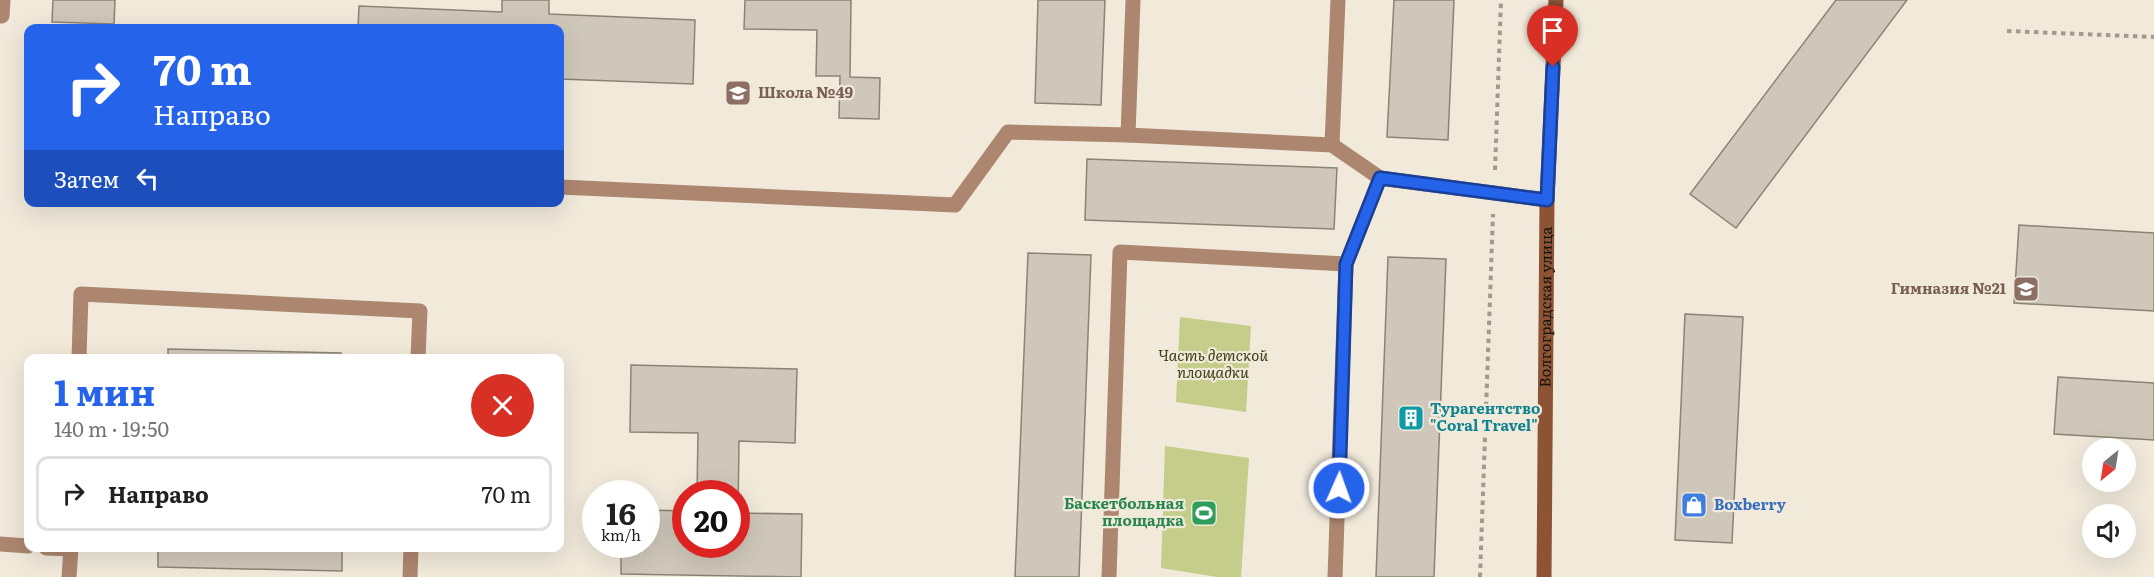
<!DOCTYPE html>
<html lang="ru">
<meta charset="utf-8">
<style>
:root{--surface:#fff;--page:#f6f6f6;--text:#202124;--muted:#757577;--line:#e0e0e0;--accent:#2563eb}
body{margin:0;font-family:Literata,serif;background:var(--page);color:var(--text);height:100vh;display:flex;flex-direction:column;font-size:22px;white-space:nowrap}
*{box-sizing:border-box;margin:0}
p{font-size:20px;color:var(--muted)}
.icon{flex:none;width:33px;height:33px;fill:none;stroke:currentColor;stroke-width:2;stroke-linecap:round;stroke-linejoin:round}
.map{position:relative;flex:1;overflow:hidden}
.drawer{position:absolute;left:24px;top:354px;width:540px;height:198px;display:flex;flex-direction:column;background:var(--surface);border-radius:12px;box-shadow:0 6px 24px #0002}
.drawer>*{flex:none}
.hud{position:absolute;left:24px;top:24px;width:540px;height:183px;border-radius:12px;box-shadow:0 6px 24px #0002;background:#2563eb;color:#fff;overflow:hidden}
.needle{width:39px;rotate:210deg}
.controls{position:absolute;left:2082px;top:438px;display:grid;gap:12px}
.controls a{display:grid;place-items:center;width:54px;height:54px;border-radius:50%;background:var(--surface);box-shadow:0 6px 24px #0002;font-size:30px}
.speed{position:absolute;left:582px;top:480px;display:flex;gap:12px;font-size:30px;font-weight:700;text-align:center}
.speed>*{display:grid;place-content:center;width:78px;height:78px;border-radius:50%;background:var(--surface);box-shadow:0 6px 24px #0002;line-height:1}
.speed small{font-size:15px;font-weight:400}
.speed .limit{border:9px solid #d22;background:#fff;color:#111}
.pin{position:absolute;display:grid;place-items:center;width:51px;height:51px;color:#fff;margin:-62px -26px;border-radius:50% 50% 50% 0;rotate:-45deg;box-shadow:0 0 6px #0007}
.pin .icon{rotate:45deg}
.me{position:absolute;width:66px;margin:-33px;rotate:2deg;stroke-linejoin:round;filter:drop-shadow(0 0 4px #0008)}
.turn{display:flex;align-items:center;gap:21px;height:126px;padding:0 30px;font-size:27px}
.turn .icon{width:78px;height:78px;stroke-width:2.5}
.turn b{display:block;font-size:42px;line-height:51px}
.then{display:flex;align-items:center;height:57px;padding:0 30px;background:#0003;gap:12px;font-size:22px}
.round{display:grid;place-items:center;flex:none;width:63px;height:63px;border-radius:32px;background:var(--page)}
.summary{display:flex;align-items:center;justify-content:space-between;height:102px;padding:0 30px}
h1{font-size:36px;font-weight:700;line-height:45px;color:var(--accent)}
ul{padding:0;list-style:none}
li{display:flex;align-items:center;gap:18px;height:75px;margin:0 12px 9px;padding:0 18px;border:3px solid var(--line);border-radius:12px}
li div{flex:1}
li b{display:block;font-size:22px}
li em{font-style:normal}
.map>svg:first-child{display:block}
.green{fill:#c4cd89}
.building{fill:#cfc8ba;stroke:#8a8476;stroke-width:1.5}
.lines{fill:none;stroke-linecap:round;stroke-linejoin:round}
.path{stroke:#a09a8f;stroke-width:4;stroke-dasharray:4.5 4.5;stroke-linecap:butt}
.service{stroke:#ad8670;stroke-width:15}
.secondary{stroke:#8c5434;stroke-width:15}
.route-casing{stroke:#184099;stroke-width:15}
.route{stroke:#2563eb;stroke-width:10}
.labels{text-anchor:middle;stroke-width:4.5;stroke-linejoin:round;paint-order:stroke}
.education-label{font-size:15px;font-weight:bold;fill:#785e54;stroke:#f1eadb;text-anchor:start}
.street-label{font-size:15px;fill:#16130e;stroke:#f1eadb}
.park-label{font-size:15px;font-style:italic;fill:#3c4015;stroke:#f1eadb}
.culture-label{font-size:15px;font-weight:bold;fill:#0d838f;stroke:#f1eadb;text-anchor:start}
.leisure-label{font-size:15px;font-weight:bold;fill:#27864d;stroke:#f1eadb;text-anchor:end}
.shop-label{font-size:15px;font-weight:bold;fill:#366cbe;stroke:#f1eadb;text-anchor:start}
</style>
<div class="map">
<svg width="2154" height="577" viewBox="0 0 2154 577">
<rect width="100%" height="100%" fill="#f1eadb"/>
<g class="green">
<polygon points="1180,317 1251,326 1246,412 1176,402"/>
<polygon points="1165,446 1249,458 1241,577 1217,577 1161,568"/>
</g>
<g class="building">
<polygon points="53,0 115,0 114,24 52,22"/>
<polygon points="502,0 549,0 549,14 695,20 693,84 560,79 560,28 358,28 359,6 502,12"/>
<polygon points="745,0 851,0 850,77 880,78 879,119 839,118 840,76 816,76 817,30 744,29"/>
<polygon points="1038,0 1105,0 1101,105 1035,103"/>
<polygon points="1394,0 1454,0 1448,140 1387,137"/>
<polygon points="1836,0 1907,0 1736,228 1690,194"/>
<polygon points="1087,159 1337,168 1334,229 1085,220"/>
<polygon points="2019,225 2154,233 2154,311 2014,303"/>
<polygon points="1028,253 1091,255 1079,577 1015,577"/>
<polygon points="1388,257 1446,259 1434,577 1376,577"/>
<polygon points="1685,314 1743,317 1732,543 1675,540"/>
<polygon points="168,349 341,353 341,358 168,358"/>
<polygon points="631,365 797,369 795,443 739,441 738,513 802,514 801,577 621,574 621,544 646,544 646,510 686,511 686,544 736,544 736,494 697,494 698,433 630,432"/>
<polygon points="2058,377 2154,383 2154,440 2054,434"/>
<polygon points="158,548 342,548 342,571 158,567"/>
</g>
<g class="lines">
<g class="path">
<polyline points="2007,31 2154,37"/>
<polyline points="1495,170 1501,0"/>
<polyline points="1480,577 1493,214"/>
</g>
<g class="service">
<polyline points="1133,0 1128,135 1332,145 1380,178 1547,200"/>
<polyline points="2,16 3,0"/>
<polyline points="1332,145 1338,0"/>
<polyline points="560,187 955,205 1008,132 1128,135"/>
<polyline points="79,358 81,294 420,311 418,358"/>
<polyline points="0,544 28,546"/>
<polyline points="46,548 71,549"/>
<polyline points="69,577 71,548"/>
<polyline points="410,577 411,548"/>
<polyline points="1109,577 1120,252 1346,264 1380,178"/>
<polyline points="1335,577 1346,264"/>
</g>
<path class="secondary" id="s1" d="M1544 577 1547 200 1556 0"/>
</g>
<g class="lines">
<defs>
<polyline id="route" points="1339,488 1346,264 1380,178 1547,200 1553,67"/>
</defs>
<use href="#route" class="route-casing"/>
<use href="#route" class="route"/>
</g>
<defs>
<symbol id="school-square" viewBox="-11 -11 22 22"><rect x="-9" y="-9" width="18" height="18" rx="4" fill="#8d6e63" stroke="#f1eadb"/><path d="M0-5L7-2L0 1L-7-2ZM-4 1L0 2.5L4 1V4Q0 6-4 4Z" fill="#fff"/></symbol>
<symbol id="building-square" viewBox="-11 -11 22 22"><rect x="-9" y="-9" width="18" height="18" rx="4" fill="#0f9aa8" stroke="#f1eadb"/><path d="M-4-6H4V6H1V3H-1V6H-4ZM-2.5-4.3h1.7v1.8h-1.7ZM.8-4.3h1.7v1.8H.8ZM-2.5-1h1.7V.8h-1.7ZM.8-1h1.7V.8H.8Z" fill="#fff"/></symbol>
<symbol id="shop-square" viewBox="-11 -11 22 22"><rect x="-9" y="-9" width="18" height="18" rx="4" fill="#3f7fe0" stroke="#f1eadb"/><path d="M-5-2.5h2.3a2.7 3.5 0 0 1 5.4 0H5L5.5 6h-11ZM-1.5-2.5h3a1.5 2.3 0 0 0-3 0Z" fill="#fff"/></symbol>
<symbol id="stadium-square" viewBox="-11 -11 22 22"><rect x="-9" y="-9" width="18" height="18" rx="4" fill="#2e9e5b" stroke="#f1eadb"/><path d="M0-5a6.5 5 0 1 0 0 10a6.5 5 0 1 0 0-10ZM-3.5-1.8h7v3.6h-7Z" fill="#fff"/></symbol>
</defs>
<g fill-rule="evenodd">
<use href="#school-square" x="723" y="78" width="30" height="30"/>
<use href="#school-square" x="2011" y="274" width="30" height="30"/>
<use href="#building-square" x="1396" y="403" width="30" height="30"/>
<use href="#shop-square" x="1679" y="490" width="30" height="30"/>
<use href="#stadium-square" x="1189" y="498" width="30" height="30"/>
</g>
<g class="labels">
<g class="education-label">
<text x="758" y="98">Школа №49</text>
<text x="2006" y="294" text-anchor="end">Гимназия №21</text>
</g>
<g class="street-label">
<text dy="5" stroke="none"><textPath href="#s1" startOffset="270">Волгоградская улица</textPath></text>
</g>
<g class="park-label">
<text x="1213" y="361">Часть детской<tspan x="1213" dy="17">площадки</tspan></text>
</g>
<g class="culture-label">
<text x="1430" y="414">Турагентство<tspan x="1430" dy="17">"Coral Travel"</tspan></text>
</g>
<g class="leisure-label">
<text x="1184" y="509">Баскетбольная<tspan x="1184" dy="17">площадка</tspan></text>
</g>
<g class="shop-label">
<text x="1714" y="510">Boxberry</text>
</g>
</g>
</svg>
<div class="controls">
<a><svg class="needle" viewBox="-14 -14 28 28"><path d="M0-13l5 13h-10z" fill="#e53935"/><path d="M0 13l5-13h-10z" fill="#757577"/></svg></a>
<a><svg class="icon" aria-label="sound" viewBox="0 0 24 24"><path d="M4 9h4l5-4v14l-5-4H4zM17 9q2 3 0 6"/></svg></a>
</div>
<div class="speed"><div>16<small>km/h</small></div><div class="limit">20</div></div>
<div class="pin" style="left:1553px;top:67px;background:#d93025"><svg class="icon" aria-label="arrive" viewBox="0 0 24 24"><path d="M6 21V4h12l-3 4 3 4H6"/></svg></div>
<svg class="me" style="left:1339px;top:488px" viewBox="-20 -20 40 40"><circle r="17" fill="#2563eb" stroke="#fff" stroke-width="3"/><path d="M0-11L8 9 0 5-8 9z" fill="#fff"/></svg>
<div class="hud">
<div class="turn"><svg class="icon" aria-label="right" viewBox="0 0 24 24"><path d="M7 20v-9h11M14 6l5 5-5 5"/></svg><div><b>70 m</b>Направо</div></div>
<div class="then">Затем<svg class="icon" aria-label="left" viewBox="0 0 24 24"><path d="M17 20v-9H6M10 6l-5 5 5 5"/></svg></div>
</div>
<section class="drawer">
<div class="summary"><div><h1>1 мин</h1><p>140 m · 19:50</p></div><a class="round" style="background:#d93025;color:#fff"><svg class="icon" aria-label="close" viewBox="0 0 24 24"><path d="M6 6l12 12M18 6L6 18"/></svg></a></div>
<ul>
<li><svg class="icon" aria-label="right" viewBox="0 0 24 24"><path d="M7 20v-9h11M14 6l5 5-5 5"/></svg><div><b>Направо</b></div><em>70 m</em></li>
</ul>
</section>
</div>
